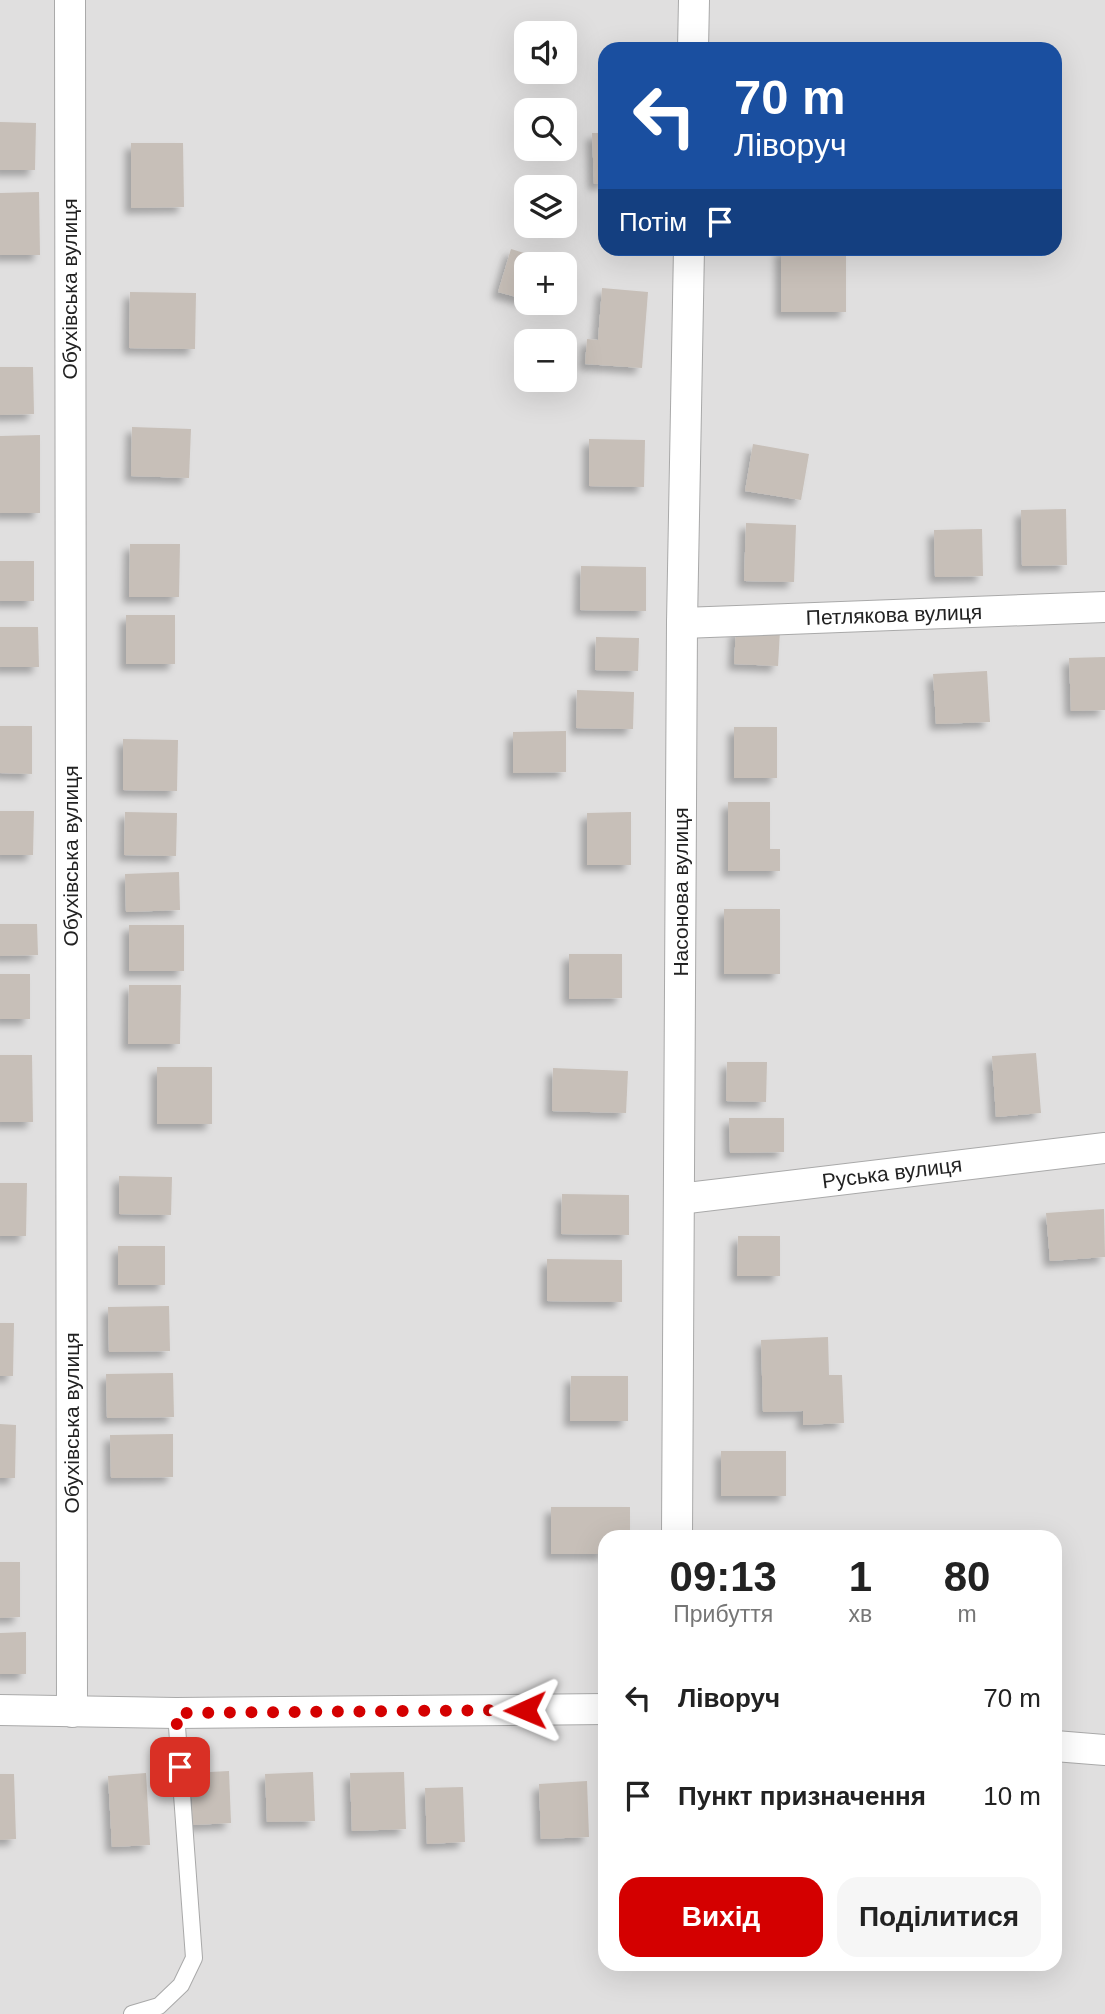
<!DOCTYPE html>
<html lang="uk">
<meta charset="utf-8">
<style>
:root{--surface:#fff;--page:#f6f6f6;--text:#222;--muted:#767676;--accent:#d40000}
body{margin:0;font-family:Arial,sans-serif;background:var(--page);color:var(--text);height:100vh;display:flex;flex-direction:column;font-size:26px;white-space:nowrap}
*{box-sizing:border-box;margin:0}
p{font-size:23px;color:var(--muted)}
.icon{flex:none;width:38px;height:38px;fill:none;stroke:currentColor;stroke-width:2;stroke-linecap:round;stroke-linejoin:round}
.map{position:relative;flex:1;overflow:hidden}
.drawer{position:absolute;left:598px;top:1530px;width:464px;height:441px;display:flex;flex-direction:column;background:var(--surface);border-radius:21px;box-shadow:0 7px 28px #0002}
.drawer>*{flex:none}
.guide{position:absolute;left:598px;top:42px;width:464px;height:214px;border-radius:21px;box-shadow:0 7px 28px #0002;background:#1a4fa0;color:#fff;overflow:hidden}
.tools{position:absolute;left:514px;top:21px;display:grid;gap:14px}
.tools a{display:grid;place-items:center;width:63px;height:63px;border-radius:14px;background:var(--surface);box-shadow:0 7px 28px #0002;font-size:35px}
.pin{position:absolute;display:grid;place-items:center;width:60px;height:60px;color:#fff;margin:-30px;border-radius:14px;box-shadow:0 4px 10px #0006}
.me{position:absolute;width:77px;margin:-38px;rotate:269deg;stroke-linejoin:round;filter:drop-shadow(0 0 5px #0008)}
.turn{display:flex;align-items:center;gap:24px;height:147px;padding:0 21px;font-size:32px}
.turn .icon{width:91px;height:91px;stroke-width:2.5}
.turn b{display:block;font-size:49px;line-height:60px}
.then{display:flex;align-items:center;height:66px;padding:0 21px;background:#0003;gap:14px;font-size:26px}
.eta{display:flex;justify-content:space-evenly;align-items:center;height:119px;text-align:center}
.eta b{font-size:42px;font-weight:800;line-height:49px}
.action{display:flex;gap:14px;margin-top:auto;padding:14px 21px}
.action a{flex:1;height:80px;border-radius:21px;background:var(--accent);color:#fff;font-size:28px;font-weight:800;line-height:80px;text-align:center}
.action a+a{background:var(--page);color:var(--text)}
ul{padding:0;list-style:none}
li{display:flex;align-items:center;gap:21px;height:98px;padding:0 21px}
li div{flex:1}
li b{display:block;font-size:26px}
li em{font-style:normal}
.map>svg:first-child{display:block}
.residential{fill:#e0dfdf;fill-rule:evenodd}
.building{fill:#c7bfb8;filter:url(#shadow)}
.lines{fill:none;stroke-linecap:round;stroke-linejoin:round}
.lane-casing{stroke:#a9a9a9;stroke-width:18}
.street-casing{stroke:#a9a9a9;stroke-width:32}
.lane{stroke:#fff;stroke-width:16}
.street{stroke:#fff;stroke-width:30}
.route{stroke:#d40000;stroke-width:12;stroke-dasharray:0 21.6}
.labels{text-anchor:middle;stroke-width:6;stroke-linejoin:round;paint-order:stroke}
.street-label{font-size:21px;fill:#222;stroke:#fff}
</style>
<div class="map">
<svg width="1105" height="2014" viewBox="0 0 1105 2014">
<defs>
<filter id="shadow"><feDropShadow dx="-6" dy="6" stdDeviation="3.5" flood-color="#0004"/></filter>
</defs>
<rect width="100%" height="100%" fill="#f2efe9"/>
<path class="residential" d="M0 0H1105V2014H0ZM527 33H565V72H527ZM606 49H1055V248H606ZM527 110H565V149H527ZM527 187H565V226H527ZM527 264H565V303H527ZM527 341H565V380H527ZM606 1536H1055V1964H606Z"/>
<g class="building">
<polygon points="0,122 36,123 35,170 0,170"/>
<polygon points="592,133 606,133 606,183 594,184"/>
<polygon points="131,143 183,143 184,207 131,208"/>
<polygon points="39,192 40,255 0,255 0,193"/>
<rect x="781" y="248" width="65" height="64"/>
<polygon points="511,249 560,264 527,264 527,300 498,292"/>
<polygon points="602,288 648,292 642,368 585,364 587,339 598,340"/>
<polygon points="130,292 196,293 195,349 129,348"/>
<polygon points="0,367 33,367 34,414 0,415"/>
<polygon points="132,427 191,429 189,478 131,476"/>
<polygon points="40,435 40,513 0,513 0,436"/>
<polygon points="589,439 645,440 644,487 589,486"/>
<polygon points="753,444 809,454 801,500 745,491"/>
<polygon points="1066,509 1067,565 1022,566 1021,510"/>
<polygon points="746,523 796,525 794,582 744,581"/>
<polygon points="982,529 983,576 935,577 934,530"/>
<polygon points="130,544 180,544 179,597 129,597"/>
<rect x="0" y="561" width="34" height="40"/>
<polygon points="581,566 646,567 646,611 580,610"/>
<rect x="126" y="615" width="49" height="49"/>
<polygon points="0,627 38,627 39,667 0,667"/>
<polygon points="736,629 780,630 778,666 734,664"/>
<polygon points="596,637 639,638 638,671 595,670"/>
<polygon points="1105,657 1105,710 1071,711 1069,658"/>
<polygon points="987,671 990,722 936,724 933,674"/>
<polygon points="577,690 634,692 633,729 576,728"/>
<polygon points="0,726 32,726 32,774 0,773"/>
<rect x="734" y="727" width="43" height="51"/>
<polygon points="566,731 566,772 513,773 513,732"/>
<polygon points="123,739 178,740 177,791 123,790"/>
<polygon points="728,802 770,802 770,849 780,849 780,871 728,871"/>
<polygon points="0,811 34,811 33,855 0,855"/>
<polygon points="125,812 177,813 176,856 124,855"/>
<polygon points="631,812 631,865 587,865 587,813"/>
<polygon points="179,872 180,910 126,912 125,874"/>
<rect x="724" y="909" width="56" height="65"/>
<polygon points="0,924 37,924 38,955 0,956"/>
<rect x="129" y="925" width="55" height="46"/>
<polygon points="569,954 622,954 622,998 569,999"/>
<rect x="0" y="974" width="30" height="45"/>
<polygon points="129,985 181,985 180,1044 128,1044"/>
<polygon points="1036,1053 1041,1113 996,1117 992,1056"/>
<polygon points="0,1055 32,1055 33,1122 0,1122"/>
<polygon points="727,1062 767,1062 766,1102 726,1101"/>
<rect x="157" y="1067" width="55" height="57"/>
<polygon points="553,1068 628,1071 626,1113 552,1111"/>
<polygon points="729,1118 784,1118 784,1152 730,1153"/>
<polygon points="119,1176 172,1177 171,1215 119,1214"/>
<polygon points="0,1183 27,1183 26,1236 0,1236"/>
<polygon points="562,1194 629,1195 629,1235 561,1234"/>
<polygon points="1104,1209 1105,1257 1050,1261 1046,1213"/>
<polygon points="738,1236 780,1236 780,1276 737,1276"/>
<rect x="118" y="1246" width="47" height="39"/>
<polygon points="547,1259 622,1260 622,1302 547,1301"/>
<polygon points="169,1306 170,1351 109,1352 108,1307"/>
<polygon points="0,1323 14,1323 13,1376 0,1376"/>
<polygon points="828,1337 829,1375 842,1375 844,1423 803,1425 803,1411 763,1412 761,1340"/>
<polygon points="173,1373 174,1417 107,1418 106,1374"/>
<polygon points="571,1376 628,1376 628,1421 570,1421"/>
<polygon points="0,1424 16,1425 15,1478 0,1478"/>
<polygon points="173,1434 173,1477 111,1478 110,1435"/>
<rect x="721" y="1451" width="65" height="45"/>
<polygon points="551,1507 630,1507 630,1536 606,1536 606,1554 551,1554"/>
<polygon points="0,1562 20,1562 20,1617 0,1618"/>
<polygon points="26,1632 26,1674 0,1674 0,1633"/>
<polygon points="229,1771 231,1823 193,1825 191,1773"/>
<polygon points="313,1772 315,1821 267,1822 265,1774"/>
<polygon points="404,1772 406,1829 352,1831 350,1773"/>
<polygon points="146,1773 150,1845 112,1847 108,1776"/>
<polygon points="0,1774 14,1774 16,1839 0,1840"/>
<polygon points="587,1781 589,1837 541,1839 539,1784"/>
<polygon points="463,1787 465,1842 427,1844 425,1788"/>
</g>
<g class="lines">
<defs>
<polyline id="lane" points="132,2014 159,2006 181,1985 194,1958 176,1713"/>
<g id="street">
<polyline points="70,0 72,1712"/>
<polyline points="693,49 694,0"/>
<polyline points="682,623 1105,607"/>
<polyline points="679,1199 1105,1148"/>
<polyline points="677,1536 682,623 689,248"/>
<polyline points="0,1710 176,1713 606,1709"/>
<polyline points="1055,1746 1105,1750"/>
</g>
</defs>
<use href="#lane" class="lane-casing"/>
<use href="#street" class="street-casing"/>
<use href="#lane" class="lane"/>
<use href="#street" class="street"/>
</g>
<g class="lines">
<polyline class="route" points="180,1767 176,1713 525,1710"/>
</g>
<g class="labels">
<g class="street-label">
<text transform="translate(70 289) rotate(-90)" y="7">Обухівська вулиця</text>
<text transform="translate(894 615) rotate(-2)" y="7">Петлякова вулиця</text>
<text transform="translate(71 856) rotate(-90)" y="7">Обухівська вулиця</text>
<text transform="translate(681 892) rotate(-90)" y="7">Насонова вулиця</text>
<text transform="translate(892 1173) rotate(-7)" y="7">Руська вулиця</text>
<text transform="translate(72 1423) rotate(-90)" y="7">Обухівська вулиця</text>
</g>
</g>
</svg>
<div class="tools">
<a><svg class="icon" aria-label="sound" viewBox="0 0 24 24"><path d="M4 9h4l5-4v14l-5-4H4zM17 9q2 3 0 6"/></svg></a>
<a><svg class="icon" aria-label="search" viewBox="0 0 24 24"><circle cx="10" cy="10" r="6"/><path d="M15 15l6 6"/></svg></a>
<a><svg class="icon" aria-label="layers" viewBox="0 0 24 24"><path d="M12 4l9 5-9 5-9-5zM3 14l9 5 9-5"/></svg></a>
<a>+</a>
<a>−</a>
</div>
<div class="pin" style="left:180px;top:1767px;background:#d93025"><svg class="icon" aria-label="arrive" viewBox="0 0 24 24"><path d="M6 21V4h12l-3 4 3 4H6"/></svg></div>
<svg class="me" style="left:525px;top:1710px" viewBox="-20 -20 40 40"><path d="M0-17L14 15 0 8-14 15z" fill="#d40000" stroke="#fff" stroke-width="4"/></svg>
<div class="guide">
<div class="turn"><svg class="icon" aria-label="left" viewBox="0 0 24 24"><path d="M17 20v-9H6M10 6l-5 5 5 5"/></svg><div><b>70 m</b>Ліворуч</div></div>
<div class="then">Потім<svg class="icon" aria-label="arrive" viewBox="0 0 24 24"><path d="M6 21V4h12l-3 4 3 4H6"/></svg></div>
</div>
<section class="drawer">
<div class="eta">
<div><b>09:13</b><p>Прибуття</p></div>
<div><b>1</b><p>хв</p></div>
<div><b>80</b><p>m</p></div>
</div>
<ul>
<li><svg class="icon" aria-label="left" viewBox="0 0 24 24"><path d="M17 20v-9H6M10 6l-5 5 5 5"/></svg><div><b>Ліворуч</b></div><em>70 m</em></li>
<li><svg class="icon" aria-label="arrive" viewBox="0 0 24 24"><path d="M6 21V4h12l-3 4 3 4H6"/></svg><div><b>Пункт призначення</b></div><em>10 m</em></li>
</ul>
<div class="action"><a>Вихід</a><a>Поділитися</a></div>
</section>
</div>
